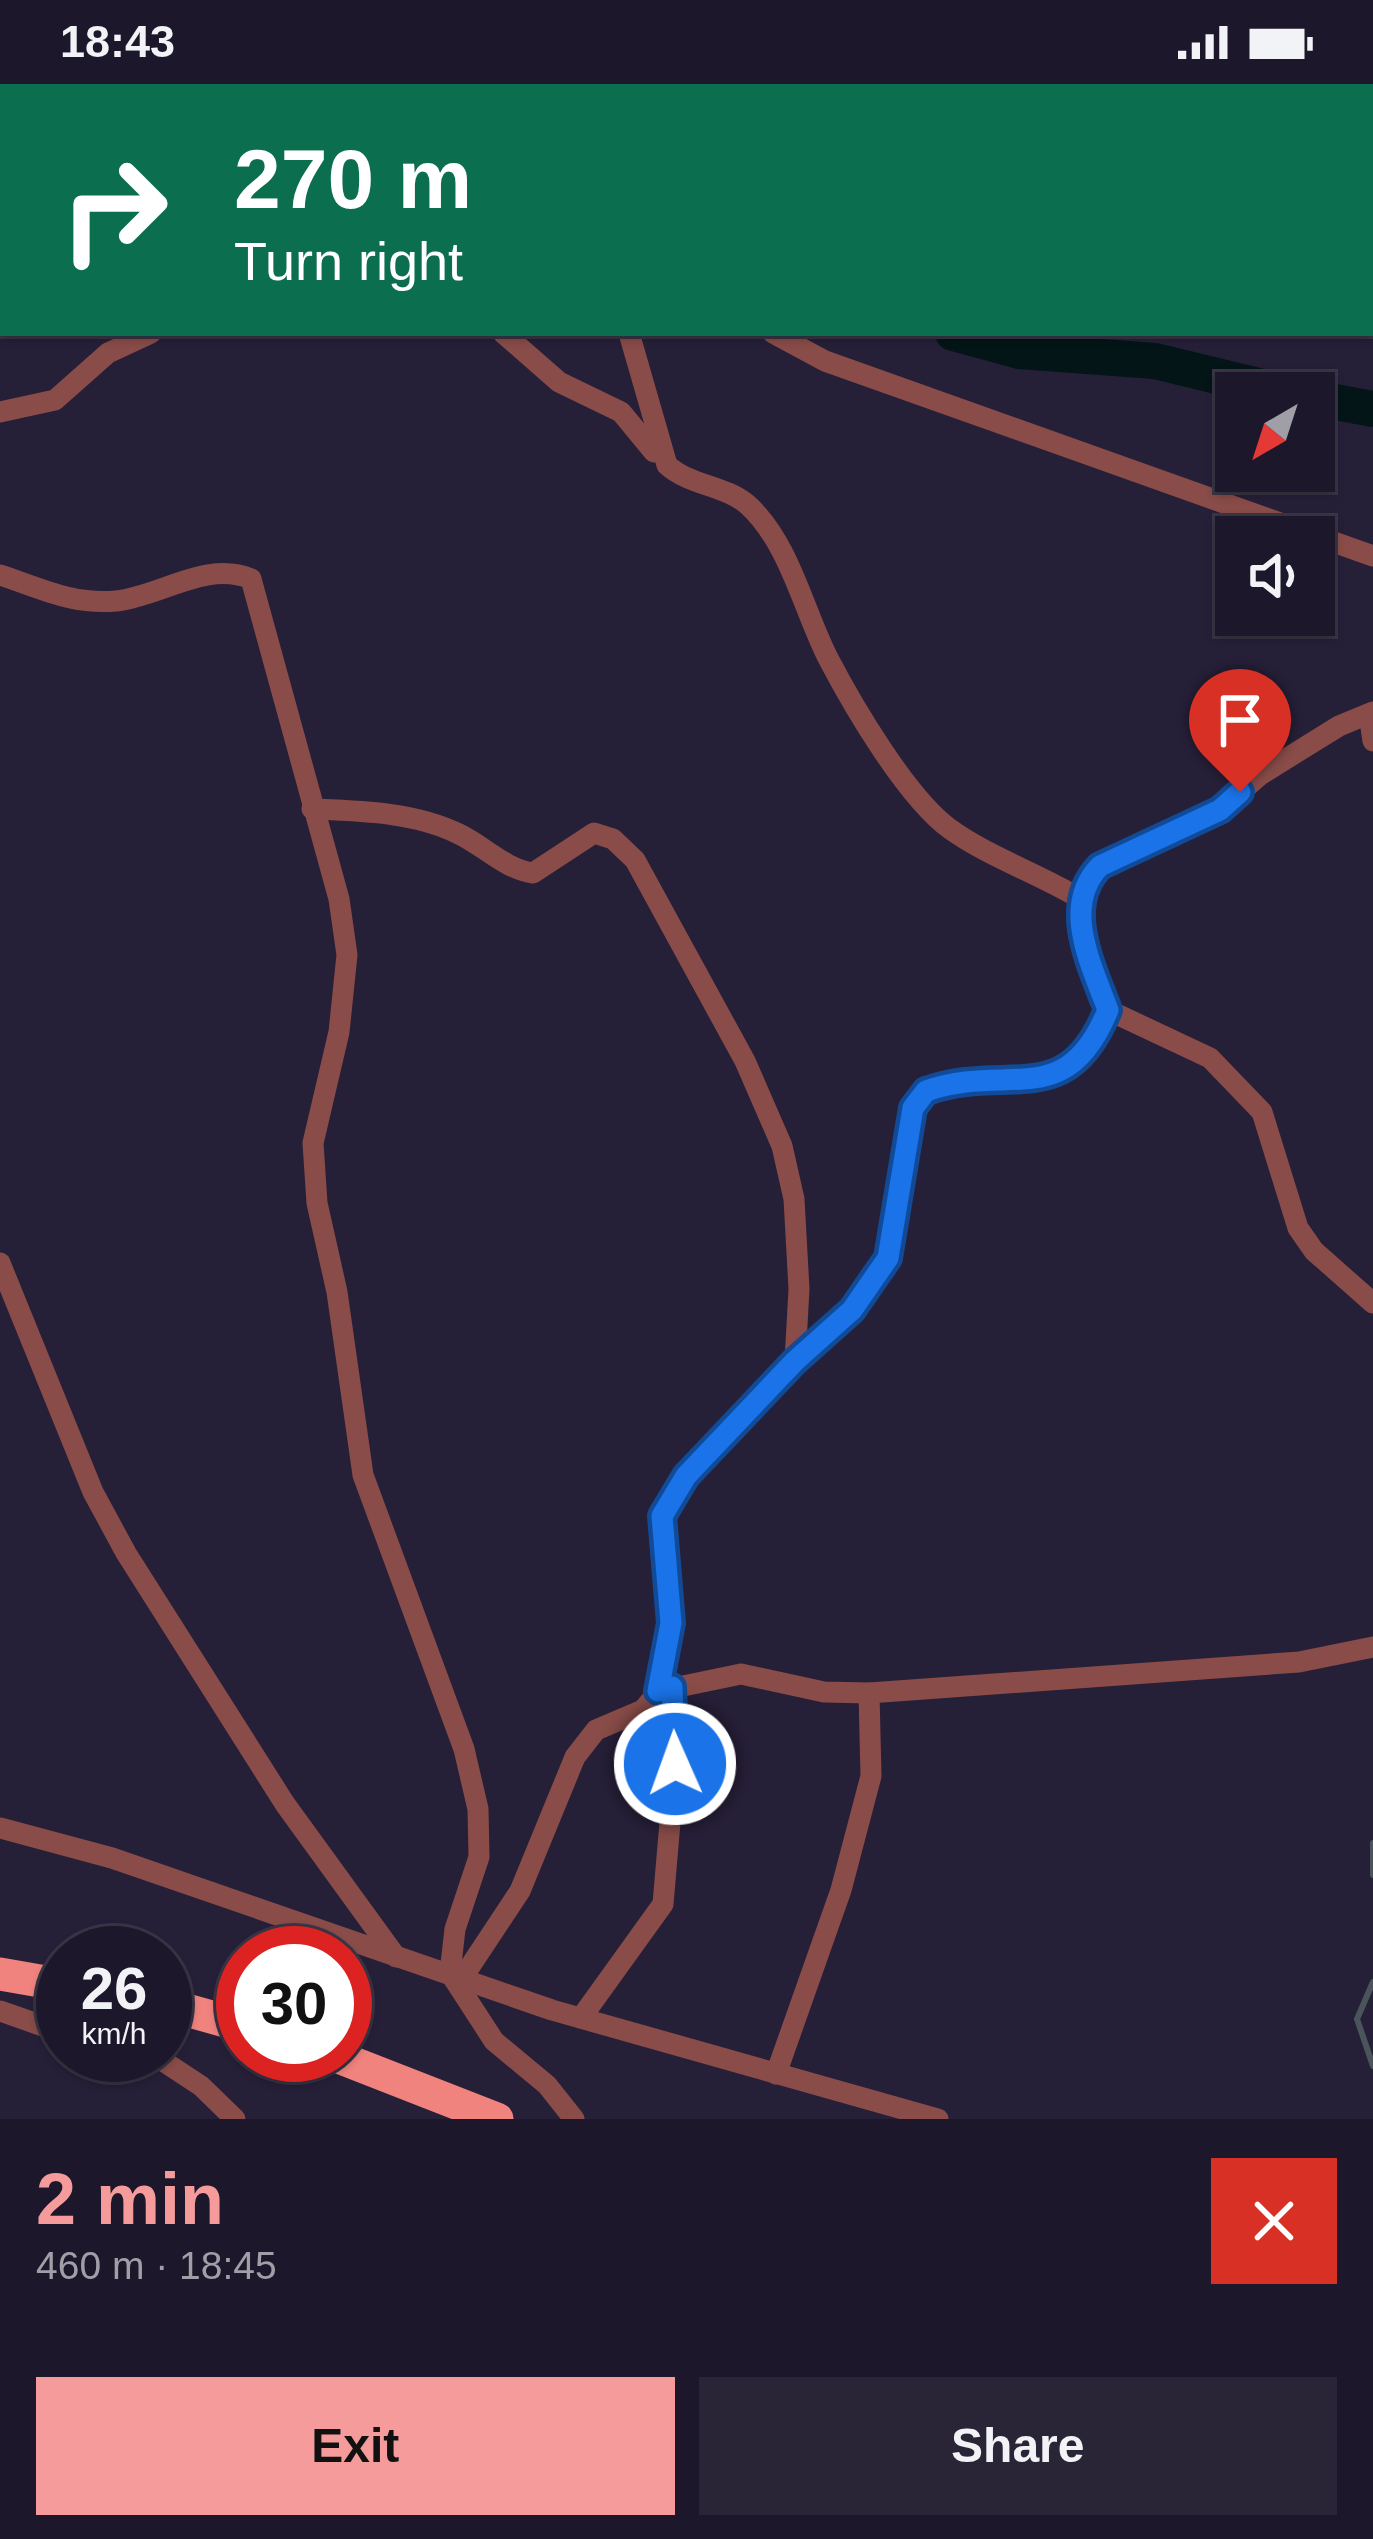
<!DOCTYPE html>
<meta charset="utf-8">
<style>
:root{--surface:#1c172a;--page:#292436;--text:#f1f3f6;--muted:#a09fa8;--line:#3a3647;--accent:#f59b9b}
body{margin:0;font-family:Arial,sans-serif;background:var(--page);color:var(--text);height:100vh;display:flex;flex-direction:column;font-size:45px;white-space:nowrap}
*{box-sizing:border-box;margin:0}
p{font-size:39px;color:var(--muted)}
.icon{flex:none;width:66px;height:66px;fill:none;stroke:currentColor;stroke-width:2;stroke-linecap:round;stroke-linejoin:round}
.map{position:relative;height:2035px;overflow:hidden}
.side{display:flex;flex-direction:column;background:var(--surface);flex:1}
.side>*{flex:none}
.banner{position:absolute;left:0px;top:0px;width:1374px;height:252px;box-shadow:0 3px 9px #0004,0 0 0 3px var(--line);background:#0b6e4f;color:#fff;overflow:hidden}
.needle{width:78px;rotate:219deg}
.controls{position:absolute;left:1215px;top:288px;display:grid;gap:24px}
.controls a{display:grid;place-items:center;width:120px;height:120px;border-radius:0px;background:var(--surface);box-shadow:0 3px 9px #0004,0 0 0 3px var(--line);font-size:60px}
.speed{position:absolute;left:36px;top:1842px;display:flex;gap:24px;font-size:60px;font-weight:700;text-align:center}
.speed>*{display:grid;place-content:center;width:156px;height:156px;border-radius:50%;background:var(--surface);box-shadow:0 3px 9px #0004,0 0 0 3px var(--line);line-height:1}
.speed small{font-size:30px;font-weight:400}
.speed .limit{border:18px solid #d22;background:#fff;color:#111}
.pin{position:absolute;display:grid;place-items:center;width:102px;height:102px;color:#fff;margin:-123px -51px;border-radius:50% 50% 50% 0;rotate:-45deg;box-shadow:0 0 12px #0007}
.pin .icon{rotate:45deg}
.me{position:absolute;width:132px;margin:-66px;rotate:358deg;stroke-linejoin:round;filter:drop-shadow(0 0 9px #0008)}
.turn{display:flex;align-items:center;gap:42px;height:252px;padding:0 36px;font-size:54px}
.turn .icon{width:156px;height:156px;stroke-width:2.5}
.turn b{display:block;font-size:84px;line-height:102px}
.round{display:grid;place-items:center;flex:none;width:126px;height:126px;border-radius:0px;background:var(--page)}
.summary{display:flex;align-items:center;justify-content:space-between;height:204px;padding:0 36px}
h1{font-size:72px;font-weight:800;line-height:90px;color:var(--accent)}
.cta{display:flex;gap:24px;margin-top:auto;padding:24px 36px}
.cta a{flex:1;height:138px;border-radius:0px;background:var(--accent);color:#111;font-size:48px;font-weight:800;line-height:138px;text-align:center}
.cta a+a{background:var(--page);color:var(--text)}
.status{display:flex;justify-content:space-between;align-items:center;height:84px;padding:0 60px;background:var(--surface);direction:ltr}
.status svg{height:33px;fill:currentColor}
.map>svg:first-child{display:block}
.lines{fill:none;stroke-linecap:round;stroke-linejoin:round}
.stream{stroke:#4a555b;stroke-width:6}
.river{stroke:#031516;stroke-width:36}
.minor{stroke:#894c48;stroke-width:21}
.trunk{stroke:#f0837e;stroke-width:33}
.route-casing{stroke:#114b97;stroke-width:30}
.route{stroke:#1a73e8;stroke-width:21}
</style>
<div class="status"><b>18:43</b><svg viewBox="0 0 49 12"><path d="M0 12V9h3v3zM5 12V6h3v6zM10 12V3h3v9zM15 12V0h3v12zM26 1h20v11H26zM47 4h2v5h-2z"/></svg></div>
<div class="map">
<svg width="1373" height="2035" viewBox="0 0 1373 2035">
<rect width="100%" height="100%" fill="#261f38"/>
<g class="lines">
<g class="stream">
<polyline points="1373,1759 1373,1791"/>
<polyline points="1373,1898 1357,1935 1373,1982"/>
</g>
<g class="river">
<polyline points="911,3 914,0"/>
<polyline points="953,249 1019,267 1155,277 1287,309"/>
<polyline points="1314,314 1373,325"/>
</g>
<g class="minor">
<polyline points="716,3 717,0"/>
<polyline points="503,249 559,298 621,328 654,368"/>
<path d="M629 249 667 381C690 402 725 401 748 421 790 460 803 525 828 574 853 622 907 714 950 745 989 773 1037 789 1079 814"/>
<polyline points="773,249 825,277 1373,472"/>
<polyline points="0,328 55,316 108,269 151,249"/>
<path d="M0 491C40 504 72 521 116 517 161 512 207 476 251 495L339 815 347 871 339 948 313 1059 317 1119 337 1208 363 1391 464 1665 478 1725 479 1773 455 1845 450 1889 494 1957 547 2001 574 2035"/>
<polyline points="1369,630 1373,657"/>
<path d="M312 725C361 727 415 728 459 750 484 762 505 785 533 789L594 749 613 755 635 776 745 977 782 1062 794 1115 799 1205 795 1277"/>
<polyline points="1108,926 1210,974 1262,1028 1298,1144 1314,1167 1373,1219"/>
<polyline points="0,1179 93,1408 126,1469 285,1720 396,1873"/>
<polyline points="659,1607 741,1590 824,1608 869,1609 1299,1578 1373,1563"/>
<polyline points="0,1744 112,1774 552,1926 938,2035"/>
<path d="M463 1893 520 1807 575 1673 596 1646 643 1626 659 1607 671 1539 662 1432 686 1392 795 1277 852 1226 888 1174 913 1025 926 1007 942 1001 1055 990 1083 975 1108 926C1091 880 1061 822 1100 782L1220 726 1260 691 1339 642 1373 628"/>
<polyline points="0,1927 63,1949"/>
<polyline points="581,1934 663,1820 675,1680 672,1602"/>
<polyline points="154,1971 201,2002 235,2035"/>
<polyline points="776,1990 841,1806 871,1692 869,1609"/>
</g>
<g class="trunk">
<polyline points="0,1890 63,1901"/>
<polyline points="165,1920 243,1942"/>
<polyline points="333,1971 497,2035"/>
</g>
</g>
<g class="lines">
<defs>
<path id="route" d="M675 1680 672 1603 658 1607 671 1539 662 1432 686 1392 795 1277 852 1226 888 1174 913 1024 926 1007C1008 978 1066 1029 1108 926 1091 880 1061 822 1100 782L1220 726 1240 708"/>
</defs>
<use href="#route" class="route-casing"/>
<use href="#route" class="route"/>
</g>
</svg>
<div class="controls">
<a><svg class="needle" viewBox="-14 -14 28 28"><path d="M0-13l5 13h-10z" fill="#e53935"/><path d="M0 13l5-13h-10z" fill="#a09fa8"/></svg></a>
<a><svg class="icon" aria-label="sound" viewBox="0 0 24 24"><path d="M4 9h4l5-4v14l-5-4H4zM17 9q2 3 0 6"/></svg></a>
</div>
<div class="speed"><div>26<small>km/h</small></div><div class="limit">30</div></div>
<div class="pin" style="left:1240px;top:708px;background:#d93025"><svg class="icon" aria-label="arrive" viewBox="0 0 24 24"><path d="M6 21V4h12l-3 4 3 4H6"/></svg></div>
<svg class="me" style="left:675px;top:1680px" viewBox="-20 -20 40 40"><circle r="17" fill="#1a73e8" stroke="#fff" stroke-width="3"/><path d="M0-11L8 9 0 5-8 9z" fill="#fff"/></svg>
<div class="banner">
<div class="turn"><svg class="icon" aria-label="right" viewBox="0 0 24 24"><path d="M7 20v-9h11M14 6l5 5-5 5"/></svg><div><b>270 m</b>Turn right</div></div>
</div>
</div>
<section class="side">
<div class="summary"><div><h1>2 min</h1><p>460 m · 18:45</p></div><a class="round" style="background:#d93025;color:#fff"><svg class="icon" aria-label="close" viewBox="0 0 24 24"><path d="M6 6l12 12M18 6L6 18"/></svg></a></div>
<div class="cta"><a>Exit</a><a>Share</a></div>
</section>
